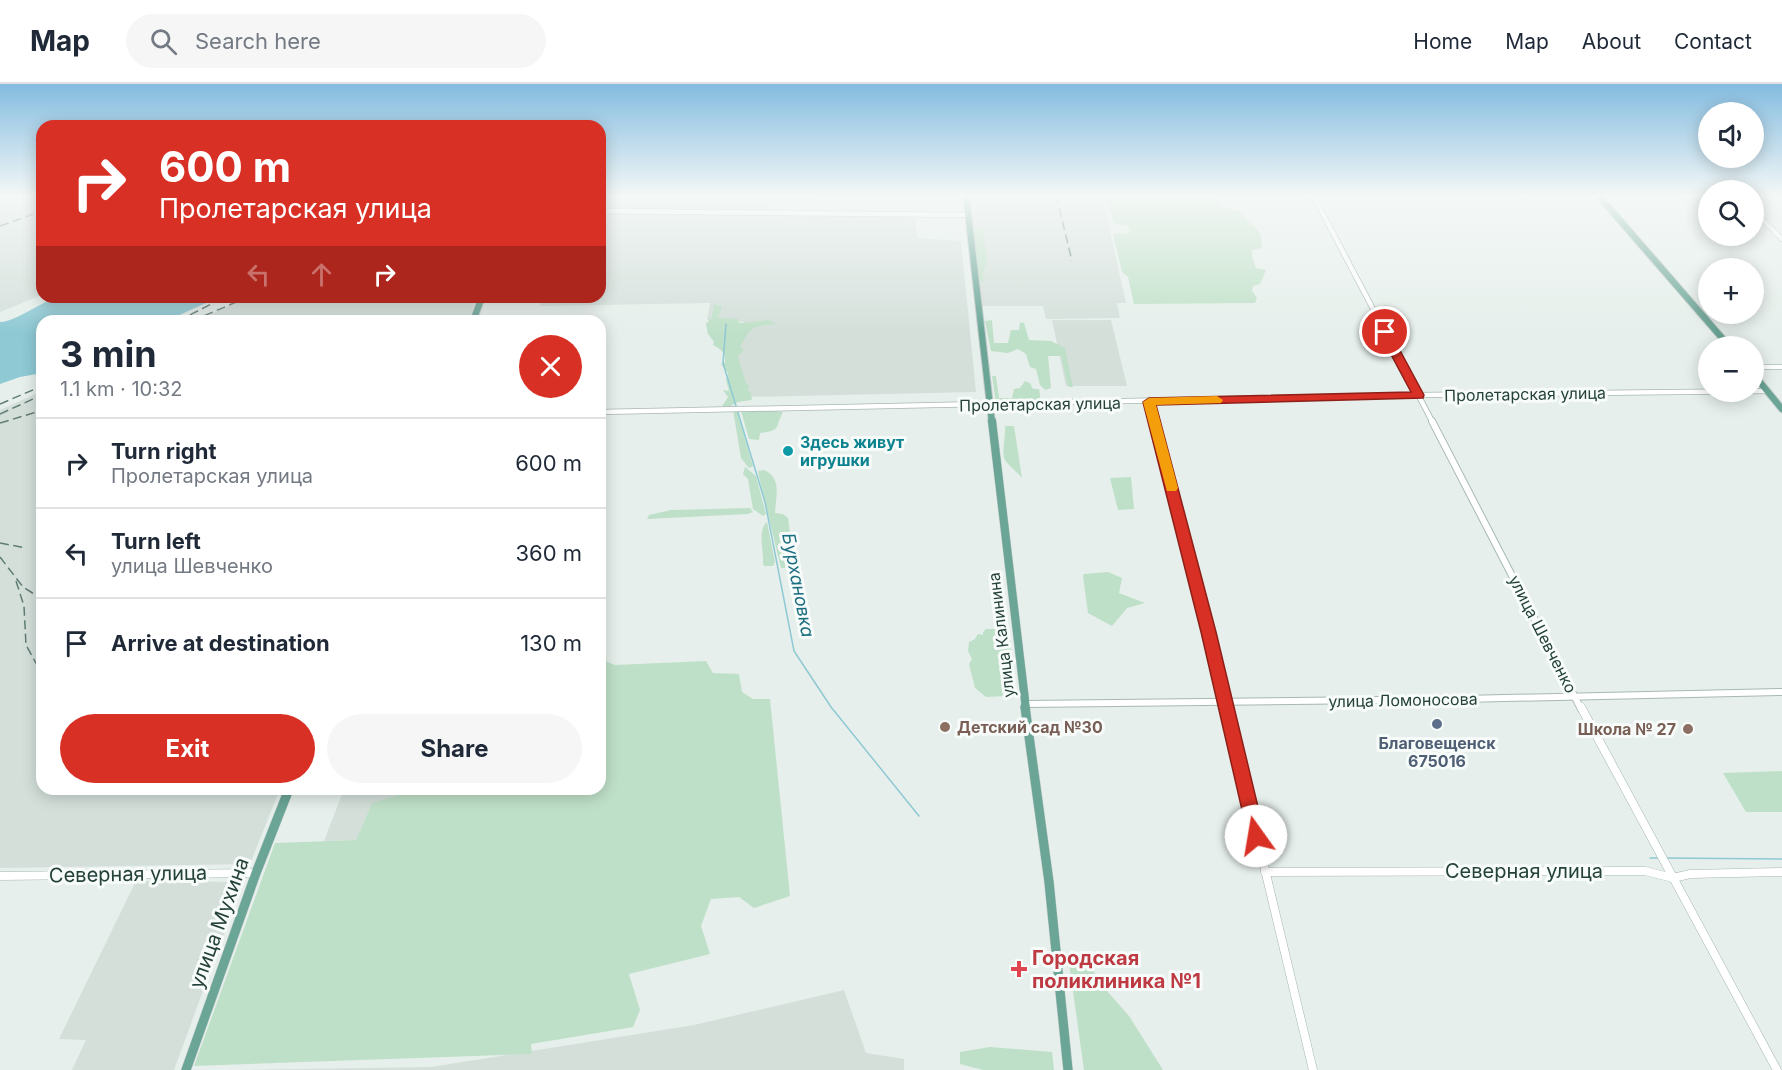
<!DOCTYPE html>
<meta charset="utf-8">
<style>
:root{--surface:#fff;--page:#f6f6f7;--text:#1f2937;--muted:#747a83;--line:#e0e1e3;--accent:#d93025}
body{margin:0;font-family:Inter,sans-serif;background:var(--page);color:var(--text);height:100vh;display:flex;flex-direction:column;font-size:22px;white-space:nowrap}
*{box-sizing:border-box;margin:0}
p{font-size:20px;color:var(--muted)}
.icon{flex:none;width:33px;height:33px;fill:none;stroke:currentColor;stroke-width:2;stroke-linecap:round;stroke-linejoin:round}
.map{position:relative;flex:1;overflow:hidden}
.side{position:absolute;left:36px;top:231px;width:570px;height:480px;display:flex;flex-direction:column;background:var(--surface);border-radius:18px;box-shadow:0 3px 15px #0003}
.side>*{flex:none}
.guide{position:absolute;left:36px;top:36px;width:570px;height:183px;border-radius:18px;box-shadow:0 3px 15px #0003;background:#d93025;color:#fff;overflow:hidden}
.fabs{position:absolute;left:1698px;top:18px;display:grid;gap:12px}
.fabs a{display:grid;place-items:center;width:66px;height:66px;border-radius:50%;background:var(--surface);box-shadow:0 3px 15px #0003;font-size:30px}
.pin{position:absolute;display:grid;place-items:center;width:51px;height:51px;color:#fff;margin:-26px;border:3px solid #fff;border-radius:50%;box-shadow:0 2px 6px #0007}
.me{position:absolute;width:66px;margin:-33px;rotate:347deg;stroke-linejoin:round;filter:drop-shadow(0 0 4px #0008)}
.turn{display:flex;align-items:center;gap:21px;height:126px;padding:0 24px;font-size:27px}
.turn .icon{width:78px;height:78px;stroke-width:2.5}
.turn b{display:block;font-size:42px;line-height:51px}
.lanes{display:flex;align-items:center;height:57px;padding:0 24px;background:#0003;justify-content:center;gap:30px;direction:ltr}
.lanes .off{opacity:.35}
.round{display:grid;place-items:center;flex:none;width:63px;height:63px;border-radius:32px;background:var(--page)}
.overview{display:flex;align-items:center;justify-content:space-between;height:102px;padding:0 24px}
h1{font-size:36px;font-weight:700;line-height:45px}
.cta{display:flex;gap:12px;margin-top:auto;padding:12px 24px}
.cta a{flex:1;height:69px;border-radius:36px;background:var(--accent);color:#fff;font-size:24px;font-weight:700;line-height:69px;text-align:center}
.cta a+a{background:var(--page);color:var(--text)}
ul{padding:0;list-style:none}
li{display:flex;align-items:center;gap:18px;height:90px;padding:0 24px;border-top:2px solid var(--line)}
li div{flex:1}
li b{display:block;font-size:22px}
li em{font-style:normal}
header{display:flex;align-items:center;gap:36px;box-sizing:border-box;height:84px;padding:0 30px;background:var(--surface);border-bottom:2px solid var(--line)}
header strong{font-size:28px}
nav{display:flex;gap:33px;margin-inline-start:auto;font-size:21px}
.search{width:420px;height:54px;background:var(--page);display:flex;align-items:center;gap:15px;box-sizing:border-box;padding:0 21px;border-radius:33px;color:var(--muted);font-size:22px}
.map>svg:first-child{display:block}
.built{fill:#d4dfda}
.green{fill:#bfe0c8}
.water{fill:#8ec9d4}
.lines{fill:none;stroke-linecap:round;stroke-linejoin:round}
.stream{stroke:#8ec9d4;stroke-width:1.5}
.minor-far2-casing{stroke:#a8b8b2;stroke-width:6}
.minor-far1-casing{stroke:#a8b8b2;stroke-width:8}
.minor-casing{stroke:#a8b8b2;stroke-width:9}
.major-far2-casing{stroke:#c2cac8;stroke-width:8}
.major-far1-casing{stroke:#c2cac8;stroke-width:9}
.major-casing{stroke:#c2cac8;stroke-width:10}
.minor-far2{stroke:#fff;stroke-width:4.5}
.minor-far1{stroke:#fff;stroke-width:6}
.minor{stroke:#fff;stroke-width:8}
.major-far2{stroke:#6aa596;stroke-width:6}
.major-far1{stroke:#6aa596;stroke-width:8}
.major{stroke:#6aa596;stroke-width:9}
.rail{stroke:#5f7d75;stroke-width:1.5;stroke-dasharray:9 4.5;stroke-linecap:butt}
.route{fill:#d93025;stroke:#8d1f18;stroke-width:1.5}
.slow{fill:#f59e0b}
.culture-dot{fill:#0f9aa8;stroke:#f7fbf9;stroke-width:2}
.service-dot{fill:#5c6f8a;stroke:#f7fbf9;stroke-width:2}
.education-dot{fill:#8d6e63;stroke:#f7fbf9;stroke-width:2}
.health-dot{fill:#e0444e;stroke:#f7fbf9;stroke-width:2}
.labels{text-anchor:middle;stroke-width:6;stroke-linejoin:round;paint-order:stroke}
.street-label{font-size:16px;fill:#24423a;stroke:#f7fbf9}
.culture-label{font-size:16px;font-weight:bold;fill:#0d838f;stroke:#f7fbf9;text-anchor:start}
.education-label{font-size:16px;font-weight:bold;fill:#785e54;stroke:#f7fbf9;text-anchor:start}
.service-label{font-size:16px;font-weight:bold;fill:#4e5e75;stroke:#f7fbf9}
.water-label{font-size:18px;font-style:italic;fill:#1c6f80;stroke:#f7fbf9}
.near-street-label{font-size:20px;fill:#24423a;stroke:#f7fbf9}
.near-health-label{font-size:20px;font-weight:bold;fill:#be3a42;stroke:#f7fbf9;text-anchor:start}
</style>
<header>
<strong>Map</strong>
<div class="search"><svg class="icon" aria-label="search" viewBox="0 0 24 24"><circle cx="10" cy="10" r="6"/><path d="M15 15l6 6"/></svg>Search here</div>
<nav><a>Home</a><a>Map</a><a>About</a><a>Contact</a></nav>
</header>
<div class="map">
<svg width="1782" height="986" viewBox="0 0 1782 986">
<rect width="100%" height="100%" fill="#e6efeb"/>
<g class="built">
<polygon points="0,111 42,111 42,211 0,228"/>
<polygon points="600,111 823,111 814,119 770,120 769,130 915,133 917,154 961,157 976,308 745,313 731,275 745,238 707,236 710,219 540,222 543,213 600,213"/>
<polygon points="969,111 1102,111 1126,219 1117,219 1120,234 1046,235 1043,222 982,222 980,219"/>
<polygon points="250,213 477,213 468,237 195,237"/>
<polygon points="1052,236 1111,236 1127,302 1066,302"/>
<polygon points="42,307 42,705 280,705 250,780 0,784 0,326"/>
<polygon points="344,705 425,705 372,719 356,756 324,757"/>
<polygon points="136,797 243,798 174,986 72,986 86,956 59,955"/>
<polygon points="844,906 866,969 904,975 904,986 243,986 431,983 694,941"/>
</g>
<g class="green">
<path d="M1106 111H1208L1222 122 1242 128C1248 144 1265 141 1261 164L1252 166V173L1256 184 1266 186 1260 200 1253 202 1252 207 1257 214 1255 219 1134 220 1128 193 1122 188 1113 150 1130 149 1128 142 1114 140Z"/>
<polygon points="978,145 983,146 987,178 983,190 984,197 978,197 972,147"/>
<path d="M714 220 722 223 718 234 739 235 738 238 740 239 768 236 776 240C750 242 751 244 740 263L744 266 738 272 739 276 746 299 749 302 748 306 751 309 752 316 738 318 729 323 722 322 728 313 723 306 729 307 726 296 728 289 721 280 725 278C725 268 722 266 713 261L714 258 708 250 706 240 712 233Z"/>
<polygon points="992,236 994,259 1008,259 1011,246 1019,246 1020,238 1024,239 1029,256 1051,257 1065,264 1073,303 1069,303 1067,299 1061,272 1048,272 1051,304 1045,306 1040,301 1036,285 1030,283 1026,270 1018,265 1008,269 991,267 985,237"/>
<polygon points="992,292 996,292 999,314 1012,314 1014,305 1020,304 1025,297 1030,299 1033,305 1039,305 1041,318 996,319"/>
<polygon points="733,326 737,326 753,382 749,384 741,374"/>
<path d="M766 326 783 328C774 345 782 346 760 349L759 356 749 355 741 327Z"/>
<path d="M1005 342H1014L1022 394C1017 388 1009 382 1005 376 1001 369 1006 352 1005 342Z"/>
<polygon points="745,383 756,392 766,430 763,432 753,425 748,395 743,390"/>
<path d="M764 386C782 394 776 411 775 429L783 430 788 434 793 471 790 474 793 484H781L759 393 758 387Z"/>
<polygon points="1131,393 1134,425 1118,426 1110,394"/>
<polygon points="750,424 753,428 748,430 647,435 649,431 671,426"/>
<path d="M767 438 775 478 773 482H764L763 479C764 467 757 446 767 438Z"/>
<polygon points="1108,488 1122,494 1119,509 1145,519 1127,524 1112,542 1088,529 1083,492 1084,490"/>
<polygon points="986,545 1003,545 1010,555 1013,603 1007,612 986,613 975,604 969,580 972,575 968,567 969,558 975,555 978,550 983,551 983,548"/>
<polygon points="600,575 615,581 706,577 713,589 739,590 742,608 753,615 770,615 790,812 754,824 739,813 711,815 701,842 710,870 629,890 640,926 633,943 531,960 532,970 194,982 275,759 356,756 372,719 420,705 600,705"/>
<polygon points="1782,687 1782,728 1746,728 1723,689"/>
<polygon points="1083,867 1100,899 1129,932 1163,986 1084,986 1069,879"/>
<polygon points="990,963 1052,968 1054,986 983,986 960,980 960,968"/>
</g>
<path class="water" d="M55 213H202L206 219 166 237H42V289L20 293 0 300V238C11 239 42 219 55 213Z"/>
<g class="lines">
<g class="stream">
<polyline points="726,240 723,279 765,418 794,567 831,623 919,732"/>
<polyline points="1650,774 1658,774"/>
<polyline points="1666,774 1782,775"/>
</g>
<defs>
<g id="minor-far2">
<polyline points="1313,111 1433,339"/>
<polyline points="600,127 969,131"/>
<polyline points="1754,127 1782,155"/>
<polyline points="1754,283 1782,283"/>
<polyline points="1149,318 1154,339"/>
<polyline points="600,328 1419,311 1767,307"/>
</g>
<g id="minor-far1">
<polyline points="1154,337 1226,625"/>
<polyline points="1432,337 1581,625"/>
<polyline points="1025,620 1463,615 1782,608"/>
</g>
<g id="minor">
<polyline points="1226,623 1313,986"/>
<polyline points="1581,623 1777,986"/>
<polyline points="1265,788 1645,787 1673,794 1690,790 1782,788"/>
<polyline points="0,792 256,789"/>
</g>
<g id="major-far2">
<polyline points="966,111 992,339"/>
<polyline points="1598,111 1729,262"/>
<polyline points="473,237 482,213"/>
<polyline points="1754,291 1782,325"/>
</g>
<polyline id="major-far1" points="992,337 1026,625"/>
<g id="major">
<polyline points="1025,623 1049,798 1068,986"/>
<polyline points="186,986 256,789 289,705"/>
</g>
</defs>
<use href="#minor-far2" class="minor-far2-casing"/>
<use href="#minor-far1" class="minor-far1-casing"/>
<use href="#minor" class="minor-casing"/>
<use href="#major-far2" class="major-far2-casing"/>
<use href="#major-far1" class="major-far1-casing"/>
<use href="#major" class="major-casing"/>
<use href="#minor-far2" class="minor-far2"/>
<use href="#minor-far1" class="minor-far1"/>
<use href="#minor" class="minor"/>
<use href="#major-far2" class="major-far2"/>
<use href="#major-far1" class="major-far1"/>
<use href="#major" class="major"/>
<g class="rail">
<polyline points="1056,111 1072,177"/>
<polyline points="0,142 42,127"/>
<polyline points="178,237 225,213"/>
<polyline points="192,237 248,213"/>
<polyline points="0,320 42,302"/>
<polyline points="0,330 42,311"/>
<polyline points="0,339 40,327"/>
<polyline points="0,459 26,464"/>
<polyline points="0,473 23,503 42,515"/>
<polyline points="16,497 24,522 26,561 42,590"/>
</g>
</g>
<linearGradient id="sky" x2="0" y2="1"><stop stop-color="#84bce0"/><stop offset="0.45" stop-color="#f4f8f6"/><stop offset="1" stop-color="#f4f8f6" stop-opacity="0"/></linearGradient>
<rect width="1782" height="249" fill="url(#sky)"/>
<polygon class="route" points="1385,244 1390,248 1424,311 1423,314 1156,321 1216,548 1265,752 1262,757 1256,760 1250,757 1248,752 1201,548 1143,318 1149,314 1411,308 1379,248"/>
<polygon class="slow" points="1217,312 1223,316 1221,319 1156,321 1178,404 1176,407 1167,407 1143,318 1149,314"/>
<circle class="culture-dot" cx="788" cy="367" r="6"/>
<circle class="service-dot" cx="1437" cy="640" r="6"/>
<g class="education-dot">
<circle cx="945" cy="643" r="6"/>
<circle cx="1688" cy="645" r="6"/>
</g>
<path class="health-dot" d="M1016 876h6v6h6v6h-6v6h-6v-6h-6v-6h6z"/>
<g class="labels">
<g class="street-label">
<text transform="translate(1525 310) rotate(-1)" y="6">Пролетарская улица</text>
<text transform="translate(1040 320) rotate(-1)" y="6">Пролетарская улица</text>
<text transform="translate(1543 550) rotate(63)" y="6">улица Шевченко</text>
<text transform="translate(1001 551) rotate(-97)" y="6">улица Калинина</text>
<text transform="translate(1403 616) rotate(-1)" y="6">улица Ломоносова</text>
</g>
<g class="culture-label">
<text x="800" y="364">Здесь живут<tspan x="800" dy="18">игрушки</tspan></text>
</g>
<g class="education-label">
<text x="957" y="649">Детский сад №30</text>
<text x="1676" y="651" text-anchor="end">Школа № 27</text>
</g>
<g class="service-label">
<text x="1437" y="665">Благовещенск<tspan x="1437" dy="18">675016</tspan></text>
</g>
<g class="water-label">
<text transform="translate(798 501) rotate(79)" y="6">Бурхановка</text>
</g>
<g class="near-street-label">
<text x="1524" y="794">Северная улица</text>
<text transform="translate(128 790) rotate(-1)" y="7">Северная улица</text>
<text transform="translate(219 839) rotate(-70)" y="7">улица Мухина</text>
</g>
<g class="near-health-label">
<text x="1032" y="881">Городская<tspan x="1032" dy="23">поликлиника №1</tspan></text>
</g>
</g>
</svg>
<div class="fabs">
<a><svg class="icon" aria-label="sound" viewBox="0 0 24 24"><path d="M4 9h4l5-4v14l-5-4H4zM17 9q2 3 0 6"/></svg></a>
<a><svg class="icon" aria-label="search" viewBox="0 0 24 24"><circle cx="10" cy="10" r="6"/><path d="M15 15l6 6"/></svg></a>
<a>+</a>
<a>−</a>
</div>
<div class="pin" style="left:1385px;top:248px;background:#d93025"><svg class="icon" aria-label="arrive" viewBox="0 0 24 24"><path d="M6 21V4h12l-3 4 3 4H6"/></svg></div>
<svg class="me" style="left:1256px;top:752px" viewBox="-20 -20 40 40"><circle r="19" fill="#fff"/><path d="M0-13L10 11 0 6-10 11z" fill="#d93025"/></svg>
<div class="guide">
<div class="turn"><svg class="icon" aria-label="right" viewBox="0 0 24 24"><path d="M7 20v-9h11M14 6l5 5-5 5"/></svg><div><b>600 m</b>Пролетарская улица</div></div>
<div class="lanes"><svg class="icon off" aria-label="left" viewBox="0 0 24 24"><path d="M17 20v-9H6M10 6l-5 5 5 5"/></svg><svg class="icon off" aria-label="ahead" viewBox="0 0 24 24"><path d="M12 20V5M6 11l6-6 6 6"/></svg><svg class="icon" aria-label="right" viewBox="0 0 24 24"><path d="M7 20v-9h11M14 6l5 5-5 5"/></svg></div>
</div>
<section class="side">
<div class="overview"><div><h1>3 min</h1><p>1.1 km · 10:32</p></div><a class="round" style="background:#d93025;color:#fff"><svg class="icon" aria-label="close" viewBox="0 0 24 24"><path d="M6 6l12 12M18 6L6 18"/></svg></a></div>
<ul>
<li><svg class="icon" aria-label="right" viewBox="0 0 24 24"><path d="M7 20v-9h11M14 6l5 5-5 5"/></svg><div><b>Turn right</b><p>Пролетарская улица</p></div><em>600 m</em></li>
<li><svg class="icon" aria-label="left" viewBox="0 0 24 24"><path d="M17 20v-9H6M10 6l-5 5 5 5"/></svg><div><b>Turn left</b><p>улица Шевченко</p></div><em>360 m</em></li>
<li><svg class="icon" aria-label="arrive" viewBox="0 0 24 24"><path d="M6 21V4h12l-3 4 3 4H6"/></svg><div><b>Arrive at destination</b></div><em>130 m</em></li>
</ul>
<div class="cta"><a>Exit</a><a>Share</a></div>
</section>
</div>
